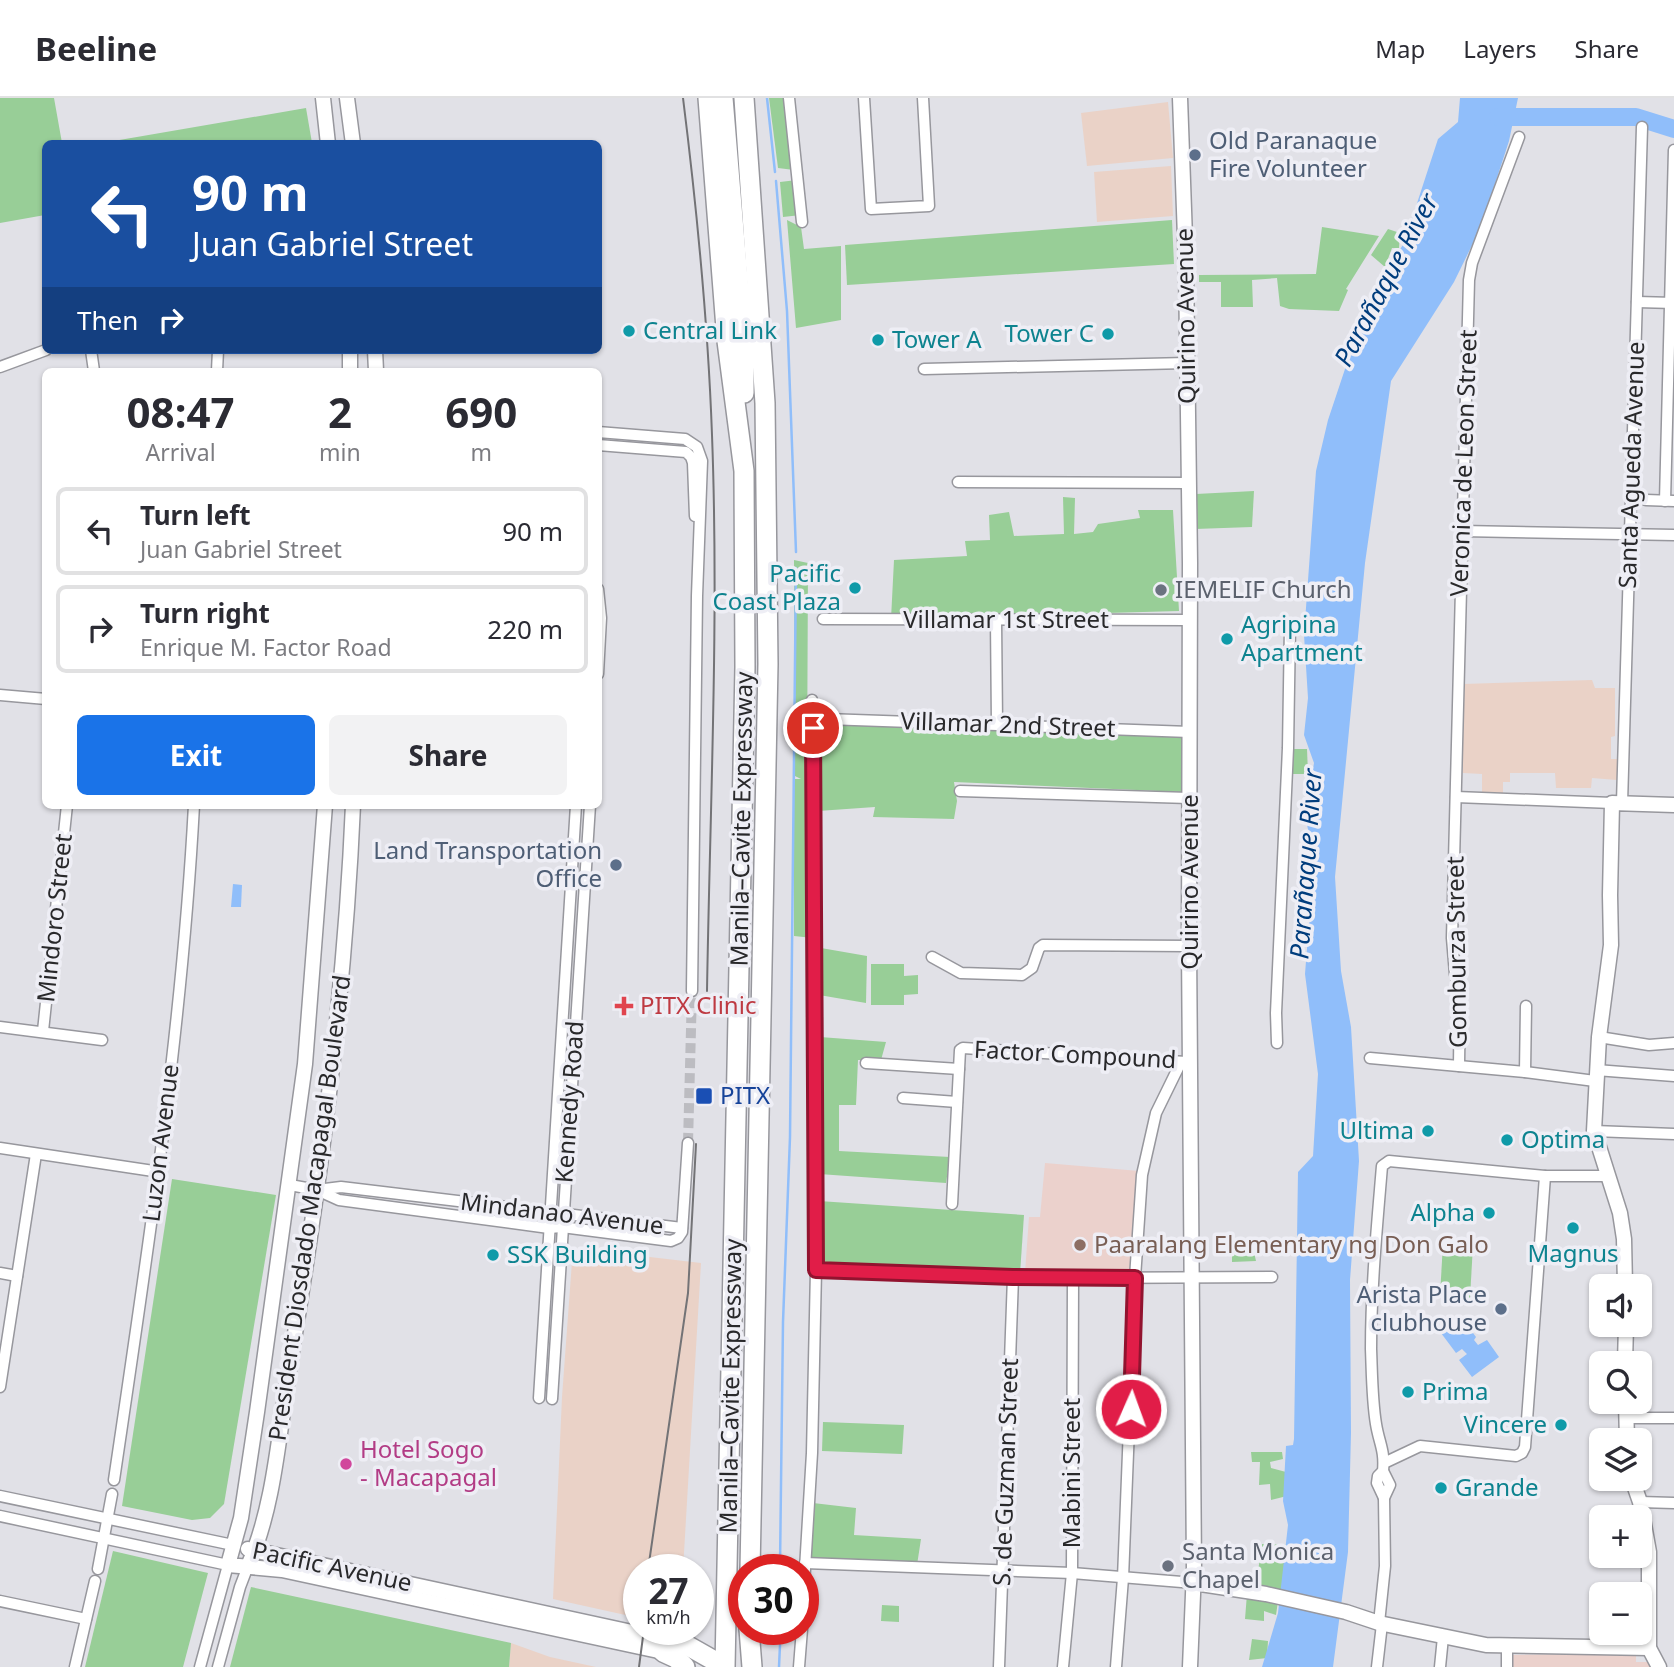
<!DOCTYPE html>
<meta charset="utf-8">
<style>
:root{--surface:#fff;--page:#f2f2f3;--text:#2b2b33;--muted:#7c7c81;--line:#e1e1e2;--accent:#1a73e8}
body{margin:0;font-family:"Noto Sans",sans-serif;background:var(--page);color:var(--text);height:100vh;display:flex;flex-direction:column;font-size:26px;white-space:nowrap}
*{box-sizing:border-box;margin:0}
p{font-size:23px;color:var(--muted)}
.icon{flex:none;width:38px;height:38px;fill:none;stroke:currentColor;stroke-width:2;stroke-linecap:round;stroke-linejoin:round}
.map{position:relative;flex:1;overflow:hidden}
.panel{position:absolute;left:42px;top:270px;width:560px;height:441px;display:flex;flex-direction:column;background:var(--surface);border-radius:10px;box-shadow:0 2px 5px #0004}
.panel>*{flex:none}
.top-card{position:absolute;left:42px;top:42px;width:560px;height:214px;border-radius:10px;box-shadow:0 2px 5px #0004;background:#1a4fa0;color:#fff;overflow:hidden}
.controls{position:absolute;left:1589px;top:1176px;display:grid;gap:14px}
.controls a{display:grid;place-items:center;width:63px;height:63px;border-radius:10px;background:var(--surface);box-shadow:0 2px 5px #0004;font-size:35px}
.speed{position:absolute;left:623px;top:1456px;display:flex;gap:14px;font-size:35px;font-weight:700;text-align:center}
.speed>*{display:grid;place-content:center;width:91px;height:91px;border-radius:50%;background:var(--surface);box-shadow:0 2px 5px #0004;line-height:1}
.speed small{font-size:18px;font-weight:400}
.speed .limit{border:10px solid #d22;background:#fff;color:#111}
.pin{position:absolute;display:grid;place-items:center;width:60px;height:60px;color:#fff;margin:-30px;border:4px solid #fff;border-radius:50%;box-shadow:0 2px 7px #0007}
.me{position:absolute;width:77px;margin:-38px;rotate:2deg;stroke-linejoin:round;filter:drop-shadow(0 0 5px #0008)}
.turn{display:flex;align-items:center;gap:24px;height:147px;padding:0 35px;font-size:32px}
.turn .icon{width:91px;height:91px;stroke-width:2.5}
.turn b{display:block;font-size:49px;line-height:60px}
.then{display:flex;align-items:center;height:66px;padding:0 35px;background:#0003;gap:14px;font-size:26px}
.eta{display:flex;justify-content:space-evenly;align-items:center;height:119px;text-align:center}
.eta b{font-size:42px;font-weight:700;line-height:49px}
.primary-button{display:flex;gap:14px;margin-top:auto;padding:14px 35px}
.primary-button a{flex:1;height:80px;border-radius:10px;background:var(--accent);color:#fff;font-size:28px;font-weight:700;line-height:80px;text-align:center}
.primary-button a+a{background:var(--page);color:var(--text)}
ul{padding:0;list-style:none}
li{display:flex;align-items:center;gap:21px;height:88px;margin:0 14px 10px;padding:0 21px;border:4px solid var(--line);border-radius:10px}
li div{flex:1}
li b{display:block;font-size:26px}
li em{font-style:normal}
header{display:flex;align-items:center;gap:42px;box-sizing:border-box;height:98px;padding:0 35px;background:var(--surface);border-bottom:2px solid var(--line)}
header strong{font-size:33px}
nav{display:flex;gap:38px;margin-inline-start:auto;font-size:24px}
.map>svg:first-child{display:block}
.industrial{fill:#ead2c7}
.education{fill:#ebd1cc}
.green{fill:#98ce97}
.water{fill:#90befa}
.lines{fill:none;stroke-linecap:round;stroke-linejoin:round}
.stream{stroke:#90befa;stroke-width:2.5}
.river{stroke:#90befa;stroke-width:18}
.street-tunnel{stroke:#bcbcc1;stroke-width:10;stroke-dasharray:10 5;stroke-linecap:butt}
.street-casing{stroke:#97979d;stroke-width:13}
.secondary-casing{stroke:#97979d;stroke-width:17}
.highway-casing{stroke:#97979d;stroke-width:22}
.street{stroke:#fff;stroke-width:10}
.secondary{stroke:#fff;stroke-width:14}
.highway{stroke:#fff;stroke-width:19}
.tram{stroke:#737376;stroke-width:2}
.route-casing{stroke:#92132f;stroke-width:18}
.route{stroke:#e11d48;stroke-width:12}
.service-dot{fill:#5c6f8a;stroke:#eeeef5;stroke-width:2.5}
.culture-dot{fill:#0f9aa8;stroke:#eeeef5;stroke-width:2.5}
.worship-dot{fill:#6b7280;stroke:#eeeef5;stroke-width:2.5}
.health-dot{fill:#e0444e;stroke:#eeeef5;stroke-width:2.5}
.transit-dot{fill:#1a4fb4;stroke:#eeeef5;stroke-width:2.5}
.education-dot{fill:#8d6e63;stroke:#eeeef5;stroke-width:2.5}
.hotel-dot{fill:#d1479c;stroke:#eeeef5;stroke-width:2.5}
.labels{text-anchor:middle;stroke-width:7;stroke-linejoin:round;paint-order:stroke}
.service-label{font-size:24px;fill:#4e5e75;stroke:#eeeef5;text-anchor:end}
.street-label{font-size:24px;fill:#29292b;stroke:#eeeef5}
.culture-label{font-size:24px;fill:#0d838f;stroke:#eeeef5;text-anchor:start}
.worship-label{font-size:24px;fill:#5b616d;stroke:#eeeef5;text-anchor:start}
.health-label{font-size:24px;fill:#be3a42;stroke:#eeeef5;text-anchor:start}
.transit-label{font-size:24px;fill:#164399;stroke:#eeeef5;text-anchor:start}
.education-label{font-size:24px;fill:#785e54;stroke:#eeeef5;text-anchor:start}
.hotel-label{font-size:24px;fill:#b23c85;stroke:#eeeef5;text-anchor:start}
.water-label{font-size:26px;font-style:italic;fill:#003d7d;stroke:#eeeef5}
</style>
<header>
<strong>Beeline</strong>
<nav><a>Map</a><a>Layers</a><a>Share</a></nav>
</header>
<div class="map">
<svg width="1674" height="1569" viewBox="0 0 1674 1569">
<rect width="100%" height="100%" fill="#e1e1e7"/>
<g class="industrial">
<polygon points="1168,4 1173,60 1087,68 1081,15"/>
<polygon points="1171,68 1173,118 1097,124 1094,74"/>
<polygon points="1592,582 1595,590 1615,590 1615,638 1611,639 1611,661 1617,661 1617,682 1592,680 1591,690 1556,690 1555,675 1510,675 1510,684 1503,684 1503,695 1482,695 1482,676 1463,675 1463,586"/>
<polygon points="573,1150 701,1165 683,1472 639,1472 639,1520 553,1501 562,1299"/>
<polygon points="511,1545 550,1559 596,1569 509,1569"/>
</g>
<g class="education">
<polygon points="1045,1065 1139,1073 1129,1175 1025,1175 1029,1119 1040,1119"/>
<polygon points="1636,1555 1636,1564 1651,1564 1653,1569 1512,1569 1511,1557"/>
</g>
<g class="green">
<polygon points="0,0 54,0 62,45 46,46 45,117 0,125"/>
<polygon points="769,0 787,0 794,72 778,70"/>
<polygon points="306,10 312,45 102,45"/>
<polygon points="797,82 801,117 783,119 780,84"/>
<polygon points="787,122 801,129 804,151 841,148 841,222 796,230"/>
<polygon points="1172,122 1174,166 847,187 845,147"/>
<polygon points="1322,129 1379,138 1346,191 1348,192 1339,213 1289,211 1280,208 1277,180 1252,182 1253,209 1221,209 1221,184 1199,184 1199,177 1316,176"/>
<polygon points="1388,131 1400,135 1399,150 1392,150 1385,169 1371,157"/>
<polygon points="1254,393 1252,429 1195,431 1196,396"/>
<polygon points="1063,399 1075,400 1074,436 1093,434 1098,426 1140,420 1138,412 1173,412 1179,513 891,521 894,462 967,458 965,443 990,442 989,417 1009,414 1014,438 1064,436"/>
<polygon points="794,462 808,465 807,682 810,683 813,840 794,838 794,681 801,681 795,678"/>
<polygon points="820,626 1182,638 1182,694 954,684 957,703 954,721 873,719 875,709 818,713"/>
<polygon points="1288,651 1307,651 1308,676 1289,676"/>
<polygon points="821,850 867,858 866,905 819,897"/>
<polygon points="871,866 904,866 904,878 918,877 918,896 904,897 904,907 871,907"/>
<polygon points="820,939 886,944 881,962 858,962 856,1007 839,1007 839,1053 950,1059 946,1085 819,1076"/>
<polygon points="172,1081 276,1097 224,1406 210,1420 192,1422 122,1408"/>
<polygon points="819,1103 1024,1117 1020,1176 819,1168"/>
<polygon points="1443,1145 1473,1147 1470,1200 1440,1198"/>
<polygon points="1232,1149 1253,1150 1256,1163 1232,1164"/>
<polygon points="823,1324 904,1327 902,1356 822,1353"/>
<polygon points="1251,1354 1282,1354 1283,1361 1270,1364 1271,1370 1286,1374 1287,1398 1271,1402 1270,1386 1259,1387 1260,1364 1252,1364"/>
<polygon points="813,1405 856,1410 854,1437 921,1441 917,1467 810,1462"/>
<polygon points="1262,1446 1294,1447 1282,1492 1256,1487"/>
<polygon points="113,1453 208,1475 183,1569 85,1569"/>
<polygon points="251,1489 511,1545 509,1569 230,1569"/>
<polygon points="1247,1496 1278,1503 1276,1517 1264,1513 1264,1523 1245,1521"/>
<polygon points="882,1507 899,1508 899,1524 881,1523"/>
<polygon points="1252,1541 1268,1543 1267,1560 1249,1562"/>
</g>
<g class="water">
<polygon points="1460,0 1518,0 1509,43 1481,129 1454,184 1391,283 1365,465 1335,779 1341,873 1351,929 1359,1063 1350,1182 1351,1335 1348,1454 1333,1569 1262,1569 1278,1515 1288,1427 1283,1403 1286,1348 1293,1347 1294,1341 1298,1074 1313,1058 1318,976 1305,876 1314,760 1305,717 1314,665 1304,637 1308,600 1304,537 1316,373 1328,322 1367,205 1404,145 1438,41 1458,24"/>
<polygon points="233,786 242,787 241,809 231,809"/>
<polygon points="1461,1219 1476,1239 1474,1242 1478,1247 1487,1242 1499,1259 1472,1279 1459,1262 1467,1256 1462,1251 1456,1255 1441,1235"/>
</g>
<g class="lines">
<g class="stream">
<polyline points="767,0 775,74"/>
<polyline points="776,83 787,213 796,454"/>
<polyline points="780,1468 783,1224 790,1039 796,470"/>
<polyline points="779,1569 780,1547"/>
</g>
<polyline class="river" points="1498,19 1636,19 1674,31"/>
<polyline class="street-tunnel" points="688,1045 692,893"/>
<defs>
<g id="street">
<polyline points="789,0 802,124"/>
<polyline points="864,0 871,111 929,108 923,0"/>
<polyline points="1637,204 1674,205"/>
<polyline points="91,252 94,273"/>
<polyline points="0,269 46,252"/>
<polyline points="924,271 1187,265"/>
<polyline points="217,273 218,252"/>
<polyline points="598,334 685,341 697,349 702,363 697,498 692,893"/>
<polyline points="598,347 686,354 691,359 693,365 695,418"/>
<polyline points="958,384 1188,385"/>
<polyline points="1646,402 1674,403"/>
<polyline points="1665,403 1674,52"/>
<polyline points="1462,433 1674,437"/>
<polyline points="598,491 601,520 598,576"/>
<polyline points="823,521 1190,522"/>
<polyline points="996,522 997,626"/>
<polyline points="0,597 46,601"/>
<polyline points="826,621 1190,634"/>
<polyline points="960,693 1189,700"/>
<polyline points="1456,699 1612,705"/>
<polyline points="1622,705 1642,29"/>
<polyline points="932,859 961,875 1022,877 1032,870 1039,850 1043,847 1189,848"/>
<polyline points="0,929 102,942"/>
<polyline points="43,933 67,707"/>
<polyline points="1599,939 1649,947 1674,945"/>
<polyline points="1277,945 1276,915 1288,650 1290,528"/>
<polyline points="1370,960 1525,974 1595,983"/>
<polyline points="866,965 959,971"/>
<polyline points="1459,968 1460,890 1455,876 1452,840 1469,182 1472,165 1519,39"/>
<polyline points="1596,972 1674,978"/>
<polyline points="1525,974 1526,908"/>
<polyline points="903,1000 957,1004"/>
<polyline points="1594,1033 1674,1036"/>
<polyline points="0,1050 160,1074"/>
<polyline points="290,1087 317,1092 341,1089 682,1130"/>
<polyline points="317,1092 339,1102 549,1130 562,1129 671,1143 678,1140 682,1134 688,1045"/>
<polyline points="952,1106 960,952 963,950 1186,964"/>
<polyline points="816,1172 1073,1180 1272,1179"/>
<polyline points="0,1175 17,1178"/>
<polyline points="0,1289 36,1056"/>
<polyline points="539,1300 576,707"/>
<polyline points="552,1301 590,707"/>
<polyline points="1626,1320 1674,1320"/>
<polyline points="1384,1365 1420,1348 1516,1358 1522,1355 1525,1349 1545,1078"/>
<path d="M114 1382C147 1158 182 933 194 707"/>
<polyline points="0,1398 233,1447"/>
<path d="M1384 1400 1377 1385 1378 1378 1383 1373C1385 1352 1379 1345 1376 1326 1372 1302 1372 1275 1371 1251 1371 1190 1377 1128 1382 1068L1389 1063 1545 1078H1608"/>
<polyline points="1640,1404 1674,1405"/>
<polyline points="0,1418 228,1467 200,1569"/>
<polyline points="805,1465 1072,1475 1194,1485"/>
<polyline points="98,1471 112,1396"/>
<polyline points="0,1503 86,1521"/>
<polyline points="803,1504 812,1355 816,1172 812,602"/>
<polyline points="1379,1525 1385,1468 1384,1400 1390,1387 1383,1373"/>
<polyline points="1507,1548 1507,1569"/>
<polyline points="75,1569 95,1483"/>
<polyline points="218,1569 240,1489 248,1468"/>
<polyline points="799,1569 802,1531"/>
<polyline points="999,1569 1013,1179"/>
<polyline points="1063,1569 1072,1475 1073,1180"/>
<polyline points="1116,1569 1123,1480 1135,1180 1142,1077 1156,1015 1181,964"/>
<polyline points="1377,1569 1382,1526"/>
<polyline points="1440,1569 1443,1539"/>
</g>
<g id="secondary">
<polyline points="323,0 328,46"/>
<polyline points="347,0 353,46"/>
<polyline points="1180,0 1186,168 1190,465 1189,848 1194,1472 1190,1569"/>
<polyline points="350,252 350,273"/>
<polyline points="375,252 376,273"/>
<polyline points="325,707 305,966 257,1314 241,1420 228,1467 282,1472 663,1554"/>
<polyline points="1625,1188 1624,1141 1620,1115 1594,1033 1599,939 1611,847 1610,797 1612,705 1674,707"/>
<polyline points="1625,1265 1626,1227"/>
<polyline points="1626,1304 1627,1342"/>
<polyline points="1632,1381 1640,1404 1649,1454 1649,1550 1659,1569"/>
<polyline points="248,1451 664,1541"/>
<path d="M248 1468C275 1407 279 1332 290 1266 321 1081 345 894 353 707"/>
<polyline points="1194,1485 1266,1496 1346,1514 1379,1525 1486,1547 1649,1550"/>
</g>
<g id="highway">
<polyline points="708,0 727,243 744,373 745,569 725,1569"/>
<polyline points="723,0 744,253 744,295"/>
<polyline points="744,0 765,305 768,566 750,1472"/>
<polyline points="749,1531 752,1569"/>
<polyline points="664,1541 690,1549 713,1562"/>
<polyline points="663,1554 676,1560 685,1569"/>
</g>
</defs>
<use href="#street" class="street-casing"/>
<use href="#secondary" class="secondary-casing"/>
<use href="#highway" class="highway-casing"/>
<use href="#street" class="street"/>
<use href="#secondary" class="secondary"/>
<use href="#highway" class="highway"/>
<g class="tram">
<path d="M683 0C697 112 708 225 712 337 719 522 710 708 707 893"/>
<polyline points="648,1472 688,1195 696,1046"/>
<polyline points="639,1569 644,1531"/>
</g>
</g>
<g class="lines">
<defs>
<polyline id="route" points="813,630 816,1172 1013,1179 1135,1180 1131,1311"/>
</defs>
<use href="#route" class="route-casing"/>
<use href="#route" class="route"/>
</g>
<g class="service-dot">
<circle cx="1195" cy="57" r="7"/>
<circle cx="616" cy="767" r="7"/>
<circle cx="1501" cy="1211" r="7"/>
</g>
<g class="culture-dot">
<circle cx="629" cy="233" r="7"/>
<circle cx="1108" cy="236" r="7"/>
<circle cx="878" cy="242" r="7"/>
<circle cx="855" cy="490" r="7"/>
<circle cx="1227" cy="541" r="7"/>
<circle cx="1428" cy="1033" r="7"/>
<circle cx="1507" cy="1042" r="7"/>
<circle cx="1489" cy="1115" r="7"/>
<circle cx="1573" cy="1130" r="7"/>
<circle cx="493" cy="1157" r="7"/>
<circle cx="1408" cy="1294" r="7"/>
<circle cx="1561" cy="1327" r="7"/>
<circle cx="1441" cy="1390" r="7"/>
</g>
<g class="worship-dot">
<circle cx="1161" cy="492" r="7"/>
<circle cx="1168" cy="1468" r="7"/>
</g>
<path class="health-dot" d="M620.5 897.5h7v7h7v7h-7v7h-7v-7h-7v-7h7z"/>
<rect class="transit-dot" x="695" y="989" width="18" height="18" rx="3.5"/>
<circle class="education-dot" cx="1080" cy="1147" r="7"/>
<circle class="hotel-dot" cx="346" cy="1366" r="7"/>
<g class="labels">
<g class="service-label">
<text x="1209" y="51" text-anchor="start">Old Paranaque<tspan x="1209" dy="28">Fire Volunteer</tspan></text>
<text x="602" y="761">Land Transportation<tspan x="602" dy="28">Office</tspan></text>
<text x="1487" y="1205">Arista Place<tspan x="1487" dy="28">clubhouse</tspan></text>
</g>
<g class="street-label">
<text transform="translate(1186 218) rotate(-91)" y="8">Quirino Avenue</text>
<text transform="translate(1464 365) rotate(-88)" y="8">Veronica de Leon Street</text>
<text transform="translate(1632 367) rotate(-88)" y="8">Santa Agueda Avenue</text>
<text x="1006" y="530">Villamar 1st Street</text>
<text transform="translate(1008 627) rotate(2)" y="8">Villamar 2nd Street</text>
<text transform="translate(742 721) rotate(-89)" y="8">Manila–Cavite Expressway</text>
<text transform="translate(1190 784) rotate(-90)" y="8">Quirino Avenue</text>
<text transform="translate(55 820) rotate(-84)" y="8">Mindoro Street</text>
<text transform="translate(1457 854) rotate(-91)" y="8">Gomburza Street</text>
<text transform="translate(1075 957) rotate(3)" y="8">Factor Compound</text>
<text transform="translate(570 1004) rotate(-86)" y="8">Kennedy Road</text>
<text transform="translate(161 1045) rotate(-83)" y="8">Luzon Avenue</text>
<text transform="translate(310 1110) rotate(-82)" y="8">President Diosdado Macapagal Boulevard</text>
<text transform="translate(562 1116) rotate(7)" y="8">Mindanao Avenue</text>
<text transform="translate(731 1288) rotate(-89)" y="8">Manila–Cavite Expressway</text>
<text transform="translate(1006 1374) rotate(-88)" y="8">S. de Guzman Street</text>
<text transform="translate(1072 1375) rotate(-90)" y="8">Mabini Street</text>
<text transform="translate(332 1469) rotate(12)" y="8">Pacific Avenue</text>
</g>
<g class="culture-label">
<text x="643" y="241">Central Link</text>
<text x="1094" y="244" text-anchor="end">Tower C</text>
<text x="892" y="250">Tower A</text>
<text x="841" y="484" text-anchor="end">Pacific<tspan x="841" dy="28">Coast Plaza</tspan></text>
<text x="1241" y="535">Agripina<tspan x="1241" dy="28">Apartment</tspan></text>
<text x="1414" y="1041" text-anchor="end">Ultima</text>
<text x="1521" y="1050">Optima</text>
<text x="1475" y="1123" text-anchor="end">Alpha</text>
<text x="1573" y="1164" text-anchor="middle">Magnus</text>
<text x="507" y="1165">SSK Building</text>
<text x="1422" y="1302">Prima</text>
<text x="1547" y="1335" text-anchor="end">Vincere</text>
<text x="1455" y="1398">Grande</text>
</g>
<g class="worship-label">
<text x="1175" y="500">IEMELIF Church</text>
<text x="1182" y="1462">Santa Monica<tspan x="1182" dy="28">Chapel</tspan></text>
</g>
<g class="health-label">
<text x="640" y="916">PITX Clinic</text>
</g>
<g class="transit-label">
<text x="720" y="1006">PITX</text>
</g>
<g class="education-label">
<text x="1094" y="1155">Paaralang Elementary ng Don Galo</text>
</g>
<g class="hotel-label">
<text x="360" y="1360">Hotel Sogo<tspan x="360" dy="28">- Macapagal</tspan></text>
</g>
<g class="water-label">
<text transform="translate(1386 182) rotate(-62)" y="9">Parañaque River</text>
<text transform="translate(1306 766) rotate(-86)" y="9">Parañaque River</text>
</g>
</g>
</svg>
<div class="controls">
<a><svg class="icon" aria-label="sound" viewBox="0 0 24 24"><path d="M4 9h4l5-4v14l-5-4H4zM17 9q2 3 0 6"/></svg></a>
<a><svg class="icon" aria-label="search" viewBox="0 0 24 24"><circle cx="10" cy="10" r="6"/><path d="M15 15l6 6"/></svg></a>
<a><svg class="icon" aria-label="layers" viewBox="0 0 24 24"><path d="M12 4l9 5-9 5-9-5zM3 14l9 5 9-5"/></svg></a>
<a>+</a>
<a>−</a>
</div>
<div class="speed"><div>27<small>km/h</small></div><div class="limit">30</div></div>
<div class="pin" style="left:813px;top:630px;background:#d93025"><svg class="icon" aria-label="arrive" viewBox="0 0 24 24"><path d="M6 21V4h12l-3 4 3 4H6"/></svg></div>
<svg class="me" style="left:1131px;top:1311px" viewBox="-20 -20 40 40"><circle r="17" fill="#e11d48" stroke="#fff" stroke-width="3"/><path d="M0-11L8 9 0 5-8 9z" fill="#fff"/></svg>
<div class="top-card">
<div class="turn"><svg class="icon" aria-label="left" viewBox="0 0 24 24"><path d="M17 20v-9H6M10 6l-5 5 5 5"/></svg><div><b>90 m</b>Juan Gabriel Street</div></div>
<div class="then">Then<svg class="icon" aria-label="right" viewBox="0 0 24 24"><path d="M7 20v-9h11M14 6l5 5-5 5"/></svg></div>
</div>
<section class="panel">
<div class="eta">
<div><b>08:47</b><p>Arrival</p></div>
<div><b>2</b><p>min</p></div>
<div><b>690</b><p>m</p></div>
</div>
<ul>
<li><svg class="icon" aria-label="left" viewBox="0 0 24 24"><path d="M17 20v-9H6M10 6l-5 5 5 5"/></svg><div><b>Turn left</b><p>Juan Gabriel Street</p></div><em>90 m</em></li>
<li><svg class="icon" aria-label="right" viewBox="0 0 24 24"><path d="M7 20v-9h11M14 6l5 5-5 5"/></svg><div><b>Turn right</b><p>Enrique M. Factor Road</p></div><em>220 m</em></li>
</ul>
<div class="primary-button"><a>Exit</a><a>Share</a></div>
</section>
</div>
